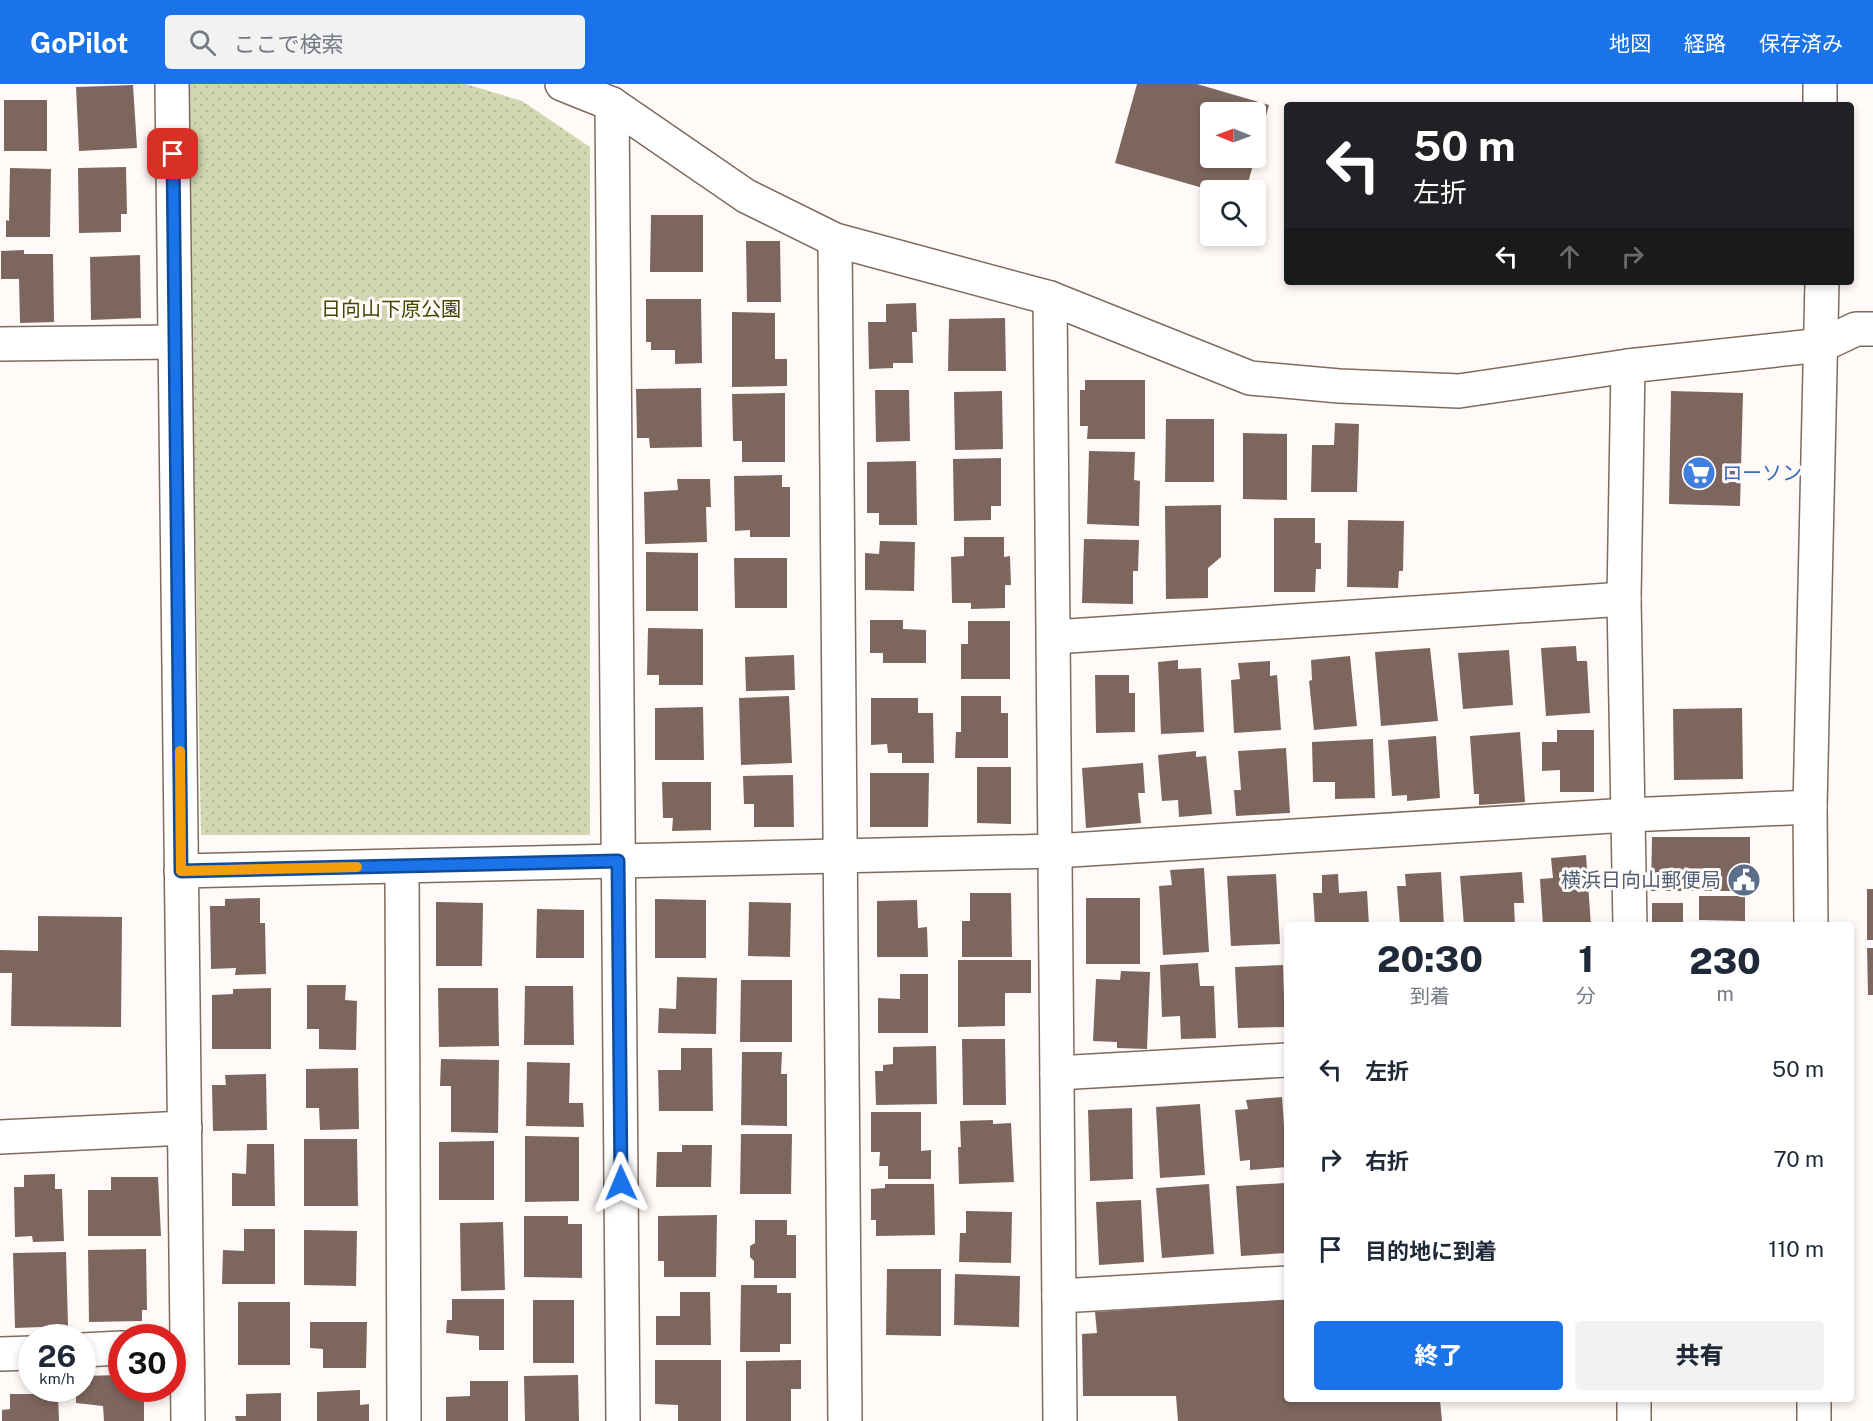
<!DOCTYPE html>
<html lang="ja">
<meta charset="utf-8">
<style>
:root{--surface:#fff;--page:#f2f2f3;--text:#1f2937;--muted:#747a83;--accent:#1a73e8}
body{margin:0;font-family:"Public Sans","Noto Sans JP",sans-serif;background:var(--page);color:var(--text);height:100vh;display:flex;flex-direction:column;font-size:22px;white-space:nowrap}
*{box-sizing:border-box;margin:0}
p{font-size:20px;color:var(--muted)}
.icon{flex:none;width:33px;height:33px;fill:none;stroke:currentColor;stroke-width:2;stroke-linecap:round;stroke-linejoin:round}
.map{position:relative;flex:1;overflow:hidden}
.side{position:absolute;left:1284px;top:838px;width:570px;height:480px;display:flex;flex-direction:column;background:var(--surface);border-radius:6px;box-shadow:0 3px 9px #0003}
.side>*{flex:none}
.guide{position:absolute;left:1284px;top:18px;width:570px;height:183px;border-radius:6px;box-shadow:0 3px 9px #0003;background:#202124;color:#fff;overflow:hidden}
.needle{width:39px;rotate:271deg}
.tools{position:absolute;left:1200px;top:18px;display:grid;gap:12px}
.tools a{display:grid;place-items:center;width:66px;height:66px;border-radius:6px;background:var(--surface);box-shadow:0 3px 9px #0003;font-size:30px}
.speed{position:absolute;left:18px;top:1240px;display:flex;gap:12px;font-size:30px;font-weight:700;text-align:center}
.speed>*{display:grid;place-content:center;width:78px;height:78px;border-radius:50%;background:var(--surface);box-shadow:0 3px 9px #0003;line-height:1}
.speed small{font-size:15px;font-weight:400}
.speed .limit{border:9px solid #d22;background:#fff;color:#111}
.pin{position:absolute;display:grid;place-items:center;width:51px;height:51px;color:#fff;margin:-26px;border-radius:12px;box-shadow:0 3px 9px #0006}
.me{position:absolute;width:66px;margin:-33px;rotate:359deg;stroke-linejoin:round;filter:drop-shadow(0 0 4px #0008)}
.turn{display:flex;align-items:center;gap:21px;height:126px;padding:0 30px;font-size:27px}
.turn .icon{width:78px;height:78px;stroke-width:2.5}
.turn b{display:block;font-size:42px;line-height:51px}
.lanes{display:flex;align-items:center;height:57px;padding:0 30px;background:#0003;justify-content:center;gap:30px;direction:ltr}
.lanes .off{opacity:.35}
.eta{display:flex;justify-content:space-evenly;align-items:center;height:102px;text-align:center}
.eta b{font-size:36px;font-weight:800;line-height:42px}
.button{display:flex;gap:12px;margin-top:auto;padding:12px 30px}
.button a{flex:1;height:69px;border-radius:6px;background:var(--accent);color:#fff;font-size:24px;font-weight:800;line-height:69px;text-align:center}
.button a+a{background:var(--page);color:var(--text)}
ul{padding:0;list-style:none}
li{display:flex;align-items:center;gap:18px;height:90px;padding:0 30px}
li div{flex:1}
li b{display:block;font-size:22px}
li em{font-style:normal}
header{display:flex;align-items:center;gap:36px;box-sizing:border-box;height:84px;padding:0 30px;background:var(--accent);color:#fff}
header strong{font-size:28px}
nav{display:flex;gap:33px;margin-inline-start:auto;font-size:21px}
.search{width:420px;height:54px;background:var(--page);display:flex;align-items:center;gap:15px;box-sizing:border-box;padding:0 21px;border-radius:6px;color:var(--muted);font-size:22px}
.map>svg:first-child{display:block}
.park{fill:url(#park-dots)}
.building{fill:#7d665e}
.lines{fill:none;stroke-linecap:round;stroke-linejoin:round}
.street-casing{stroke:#7f6b5e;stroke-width:36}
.secondary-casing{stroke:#7f6b5e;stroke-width:36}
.street{stroke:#fff;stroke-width:33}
.secondary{stroke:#fff;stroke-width:33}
.route-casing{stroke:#114b97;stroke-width:15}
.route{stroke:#1a73e8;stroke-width:10}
.slow{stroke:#f59e0b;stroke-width:10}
.labels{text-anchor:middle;stroke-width:6;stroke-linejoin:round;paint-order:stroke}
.park-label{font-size:20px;fill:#414700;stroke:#fffaf7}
.shop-label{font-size:20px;fill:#366cbe;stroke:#fffaf7;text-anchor:start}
.service-label{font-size:20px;fill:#4e5e75;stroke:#fffaf7;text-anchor:end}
</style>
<header>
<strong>GoPilot</strong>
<div class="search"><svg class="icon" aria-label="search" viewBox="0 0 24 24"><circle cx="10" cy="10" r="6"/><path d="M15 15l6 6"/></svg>ここで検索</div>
<nav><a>地図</a><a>経路</a><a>保存済み</a></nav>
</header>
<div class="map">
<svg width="1873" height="1337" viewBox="0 0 1873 1337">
<defs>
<pattern id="park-dots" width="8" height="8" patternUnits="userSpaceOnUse" patternTransform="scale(1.5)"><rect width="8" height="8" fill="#d1d7b0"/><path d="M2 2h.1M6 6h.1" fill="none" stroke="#b4b998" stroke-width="1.8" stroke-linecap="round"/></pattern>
</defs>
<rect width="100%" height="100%" fill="#fffaf7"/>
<polygon class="park" points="187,0 466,0 522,17 590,63 590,751 201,751"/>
<g class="building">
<polygon points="1137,0 1197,0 1269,21 1256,68 1256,28 1210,28 1210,74 1255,74 1246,106 1210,106 1115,79"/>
<polygon points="133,1 137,64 79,67 76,3"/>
<rect x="4" y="16" width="43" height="51"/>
<polygon points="126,83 127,130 121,130 121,148 79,149 78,84"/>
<polygon points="10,84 51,85 50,153 6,153 6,136 9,137"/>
<polygon points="651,131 703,131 703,188 650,188"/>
<polygon points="746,157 780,157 781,218 747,218"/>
<polygon points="24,166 24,170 53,170 54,238 20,239 19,195 1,195 1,167"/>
<polygon points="140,171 141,234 91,236 90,173"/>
<polygon points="646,215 701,215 702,279 675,280 675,266 651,266 651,258 646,258"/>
<polygon points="916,219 917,248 912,248 913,279 893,279 893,284 869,285 868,238 886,238 886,220"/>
<polygon points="732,228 775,229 775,275 787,275 787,302 732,303"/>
<polygon points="1005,234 1006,287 948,287 949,235"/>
<polygon points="1085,296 1145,296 1145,355 1087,355 1088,342 1080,342 1080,306 1085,306"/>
<polygon points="701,304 702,363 650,364 649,354 637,354 636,305"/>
<polygon points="875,306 909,306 910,357 876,358"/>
<polygon points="1002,307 1003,365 955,366 954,308"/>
<polygon points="1671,307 1743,309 1740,422 1669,420"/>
<polygon points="785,309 785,378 742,378 742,357 733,357 732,310"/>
<polygon points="1166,335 1214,335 1214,398 1165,398"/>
<polygon points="1335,339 1359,340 1357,408 1311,408 1312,361 1334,361"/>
<polygon points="1243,349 1287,350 1287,416 1243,415"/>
<polygon points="1089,367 1135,368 1134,396 1140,397 1139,442 1087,440"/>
<polygon points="1001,374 1001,422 991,422 991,436 954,437 953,375"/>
<polygon points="916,377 917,441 879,441 879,429 867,429 867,378"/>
<polygon points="782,391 782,403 790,403 790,453 750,453 750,446 735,447 734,392"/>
<polygon points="677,395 710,395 711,423 706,423 707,458 645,460 644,408 678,406"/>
<polygon points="1221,421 1221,473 1208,484 1208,514 1166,515 1165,422"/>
<polygon points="1274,434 1315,434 1315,459 1321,459 1321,485 1316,485 1315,508 1274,508"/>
<polygon points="1348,436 1404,437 1403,487 1399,487 1398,504 1347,503"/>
<polygon points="964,453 1004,453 1004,473 1010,472 1011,501 1005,501 1005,524 971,525 971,519 952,519 951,473 964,472"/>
<polygon points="1084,455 1139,456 1138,487 1133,487 1133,520 1082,519"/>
<polygon points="880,457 915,458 914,507 865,506 865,469 879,470"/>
<polygon points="646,468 698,469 698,527 646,527"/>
<polygon points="734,474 787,474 787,524 735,524"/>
<polygon points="870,536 903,536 903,545 926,546 926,579 883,579 883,569 870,569"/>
<polygon points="968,537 1010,537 1010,595 961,595 961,560 968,560"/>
<polygon points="648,544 703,545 703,601 659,601 659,591 647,591"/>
<polygon points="1576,562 1577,577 1587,577 1590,629 1546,632 1541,564"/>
<polygon points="1430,564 1438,637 1381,642 1375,568"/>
<polygon points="1509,566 1513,621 1463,625 1458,569"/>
<polygon points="794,571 795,606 746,607 745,573"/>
<polygon points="1350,572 1357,642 1314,646 1309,597 1312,596 1311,576"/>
<polygon points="1178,576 1178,585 1201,584 1204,648 1161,650 1158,578"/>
<polygon points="1270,577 1270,592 1277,591 1281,646 1234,649 1231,596 1240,595 1238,579"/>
<polygon points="1095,591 1129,591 1129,609 1135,609 1135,648 1096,649"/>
<polygon points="789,612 792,679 741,681 739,614"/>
<polygon points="961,612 1001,612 1001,629 1008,629 1008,674 955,674 956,648 961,648"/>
<polygon points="871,614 918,614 918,629 933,629 934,679 902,679 902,669 888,669 887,660 871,661"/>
<polygon points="703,623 704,676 655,676 655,624"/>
<polygon points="1742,624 1743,695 1674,696 1673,625"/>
<polygon points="1557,646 1594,646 1594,708 1560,708 1560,686 1542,687 1542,658 1557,658"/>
<polygon points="1520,648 1525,718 1479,721 1479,710 1474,710 1470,652"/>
<polygon points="1436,652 1440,714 1407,717 1407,711 1392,712 1388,656"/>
<polygon points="1373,655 1375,714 1335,715 1335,698 1313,698 1312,658"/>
<polygon points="1286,664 1290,729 1236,732 1234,706 1241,706 1238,667"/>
<polygon points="1196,667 1196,673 1206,672 1212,730 1179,733 1178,716 1162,717 1158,671"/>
<polygon points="1143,679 1145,709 1138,709 1141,739 1086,744 1082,684"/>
<polygon points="977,683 1011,683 1011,740 977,739"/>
<polygon points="870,689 929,689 928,743 870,743"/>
<polygon points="793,691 794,743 754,743 754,720 744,720 743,692"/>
<polygon points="662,698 711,698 711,746 672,747 673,734 663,734"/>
<polygon points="1652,753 1750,753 1750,807 1651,807"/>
<polygon points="1586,771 1591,842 1543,842 1540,795 1553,794 1551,774"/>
<polygon points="1204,784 1209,868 1163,871 1159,802 1172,801 1170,786"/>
<polygon points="1441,788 1444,842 1400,842 1397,802 1406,802 1405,790"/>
<polygon points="1522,788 1524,819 1514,819 1515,842 1464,842 1460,792"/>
<polygon points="1276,790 1280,860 1231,862 1227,792"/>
<polygon points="1338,790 1339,809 1367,807 1369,842 1315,842 1313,809 1322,809 1322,791"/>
<rect x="1867" y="805" width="6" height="51"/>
<polygon points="970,809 1011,809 1012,873 962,873 962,837 970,837"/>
<polygon points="1699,812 1745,812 1745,837 1699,836"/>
<polygon points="260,814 260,839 265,839 266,890 235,891 236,884 211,885 210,822 225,822 225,815"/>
<rect x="1086" y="814" width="54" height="66"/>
<polygon points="655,815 706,816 706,874 655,874"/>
<polygon points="917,816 918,844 927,843 928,873 877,873 877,817"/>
<polygon points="436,818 483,819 482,882 436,882"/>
<polygon points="749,818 791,819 790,873 748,872"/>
<rect x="1652" y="819" width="31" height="23"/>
<polygon points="537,825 584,826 584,874 536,874"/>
<polygon points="38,832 122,833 121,943 11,942 12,889 0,889 0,866 38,867"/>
<polygon points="1867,864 1873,864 1873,911 1868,911"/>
<polygon points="958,876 1031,876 1031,909 1005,909 1005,942 958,943"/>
<polygon points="1198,879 1200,902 1214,902 1216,954 1181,955 1180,932 1162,933 1160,881"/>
<polygon points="1283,881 1285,943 1238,944 1235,883"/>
<polygon points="1121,887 1150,888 1147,965 1117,964 1117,958 1093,957 1096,895 1120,896"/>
<polygon points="900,890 928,890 928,949 878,949 878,914 900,915"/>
<polygon points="677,893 717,894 716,950 658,949 659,924 676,925"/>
<polygon points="741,896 792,896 792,958 740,958"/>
<polygon points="307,901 346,901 345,916 357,917 356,966 319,965 319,945 307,945"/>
<polygon points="525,902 573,902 574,961 524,961"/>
<polygon points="271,904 271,965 212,965 212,911 233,910 233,905"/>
<polygon points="438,904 498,904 499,962 439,963"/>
<polygon points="962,955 1005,955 1006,1021 963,1021"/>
<polygon points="936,962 937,1020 876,1021 875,987 883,987 883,981 893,980 893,963"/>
<polygon points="681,964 712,964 713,1027 659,1027 658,986 681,986"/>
<polygon points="742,968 782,968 781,990 787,990 787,1042 741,1041"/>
<polygon points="441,975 499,976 498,1049 451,1048 451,1002 440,1002"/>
<polygon points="527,978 570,979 569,1019 583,1019 584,1043 526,1042"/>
<polygon points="358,984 359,1045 320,1046 319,1024 306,1024 306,985"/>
<polygon points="266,990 267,1046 213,1047 212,1001 226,1001 225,991"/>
<polygon points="1282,1013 1287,1083 1250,1086 1250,1076 1240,1077 1235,1026 1248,1025 1246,1016"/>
<polygon points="1200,1020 1205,1091 1160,1094 1156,1023"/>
<polygon points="1132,1024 1133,1095 1090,1097 1088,1026"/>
<polygon points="871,1028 921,1028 921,1067 931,1066 931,1095 888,1095 888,1082 879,1082 880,1068 871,1068"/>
<polygon points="993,1036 993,1040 1011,1039 1014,1098 959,1100 958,1063 961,1063 960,1037"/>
<polygon points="741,1050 792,1050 791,1110 740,1110"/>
<polygon points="525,1052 579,1053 579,1117 525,1118"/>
<polygon points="304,1055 357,1055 358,1122 304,1122"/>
<polygon points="494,1057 494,1116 439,1116 439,1058"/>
<polygon points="247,1060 274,1060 275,1122 232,1122 232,1089 246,1090"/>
<polygon points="682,1061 712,1061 711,1103 656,1103 657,1068 682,1068"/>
<polygon points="55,1090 55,1105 62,1105 64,1157 33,1158 32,1152 15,1153 14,1103 24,1103 24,1091"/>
<polygon points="111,1093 158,1093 161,1152 88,1152 88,1106 111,1106"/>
<polygon points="1285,1099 1287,1169 1241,1172 1236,1102"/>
<polygon points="885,1100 934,1100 935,1151 876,1152 876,1136 871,1136 871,1105 885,1104"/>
<polygon points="1209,1100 1214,1170 1162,1174 1156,1104"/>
<polygon points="1141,1116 1144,1178 1099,1181 1096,1118"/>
<polygon points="966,1127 1012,1128 1011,1179 959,1178 960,1149 966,1149"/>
<polygon points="717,1131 716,1193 664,1193 664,1177 658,1177 658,1132"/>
<polygon points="524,1132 568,1132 568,1140 582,1140 582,1194 524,1193"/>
<polygon points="755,1136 787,1136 787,1151 796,1151 796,1194 754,1194 754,1177 750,1173 750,1162 755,1159"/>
<polygon points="503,1138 505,1206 461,1207 460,1139"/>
<polygon points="244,1145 275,1145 275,1200 222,1200 223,1166 244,1167"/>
<polygon points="304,1146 357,1147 356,1202 304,1201"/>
<polygon points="146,1165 147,1226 142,1226 142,1237 89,1238 88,1166"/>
<polygon points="66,1168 68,1242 15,1244 13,1169"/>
<polygon points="887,1185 941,1185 941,1252 886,1251"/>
<polygon points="955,1190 1020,1192 1019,1243 954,1241"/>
<polygon points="741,1201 777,1201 777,1209 791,1209 791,1260 780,1260 780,1268 740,1268"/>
<polygon points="680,1208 710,1208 711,1261 656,1261 656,1232 680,1232"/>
<polygon points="452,1215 504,1215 504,1266 479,1266 479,1252 446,1249 447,1236 452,1236"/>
<rect x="533" y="1216" width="41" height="63"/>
<polygon points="1287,1216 1287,1316 1440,1316 1442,1337 1178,1337 1176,1312 1083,1312 1082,1250 1097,1249 1095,1228"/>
<rect x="238" y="1218" width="52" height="63"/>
<polygon points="310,1238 367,1238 366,1284 323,1284 323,1265 310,1264"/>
<polygon points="655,1276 721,1276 721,1337 678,1337 678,1321 655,1320"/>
<polygon points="801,1276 801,1305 791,1305 791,1337 746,1337 746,1277"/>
<polygon points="122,1291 122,1305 144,1305 144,1337 104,1337 103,1322 76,1319 76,1305 82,1305 82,1292"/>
<polygon points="578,1291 579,1337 525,1337 524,1292"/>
<polygon points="470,1297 508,1297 508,1337 446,1337 446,1313 470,1312"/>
<polygon points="360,1306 360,1321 369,1320 369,1337 317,1337 317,1308"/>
<polygon points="281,1309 281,1337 236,1337 235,1332 246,1332 246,1310"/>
<polygon points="10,1310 58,1310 59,1337 2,1337 2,1326 10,1325"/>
</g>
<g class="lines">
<defs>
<g id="street">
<polyline points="172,0 188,1337"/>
<polyline points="562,0 612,20 746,112 835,156 1050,214 1250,294 1339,302 1459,307 1628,282 1822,261 1856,245 1873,245"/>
<polyline points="612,20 623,1337"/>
<polyline points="835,156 845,1337"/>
<polyline points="1050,214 1060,1337"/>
<polyline points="0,260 175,258"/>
<polyline points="1628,282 1624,515 1630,842"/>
<polyline points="1054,553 1624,515"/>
<polyline points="402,782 404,1337"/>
<polyline points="181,787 1055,767 1628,731 1810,723"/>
<polyline points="1057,989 1287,976"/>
<polyline points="0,1053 185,1044"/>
<polyline points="1059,1212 1287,1199"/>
<polyline points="82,1266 122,1264"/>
<polyline points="0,1270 32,1269"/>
<polyline points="1634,1316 1634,1337"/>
</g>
<g id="secondary">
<polyline points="1820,0 1820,21"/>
<polyline points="1811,842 1810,723 1822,198"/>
<polyline points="1814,1316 1814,1337"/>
</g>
</defs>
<use href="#street" class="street-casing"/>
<use href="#secondary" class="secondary-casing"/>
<use href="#street" class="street"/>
<use href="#secondary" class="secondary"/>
</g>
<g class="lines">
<defs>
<polyline id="route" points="173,70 181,787 618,777 621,1099"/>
</defs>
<use href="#route" class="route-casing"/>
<use href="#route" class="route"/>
<polyline class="slow" points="180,667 181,787 357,783"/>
</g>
<defs>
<symbol id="supermarket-disc" viewBox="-11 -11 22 22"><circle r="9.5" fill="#3f7fe0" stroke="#fffaf7"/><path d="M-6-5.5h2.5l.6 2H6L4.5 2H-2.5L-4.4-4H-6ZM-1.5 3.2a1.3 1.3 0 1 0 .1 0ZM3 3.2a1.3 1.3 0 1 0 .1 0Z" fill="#fff"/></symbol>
<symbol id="civic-disc" viewBox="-11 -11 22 22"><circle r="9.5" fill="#5c6f8a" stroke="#fffaf7"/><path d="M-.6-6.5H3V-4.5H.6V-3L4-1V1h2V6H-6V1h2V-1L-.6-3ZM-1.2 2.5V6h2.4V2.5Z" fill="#fff"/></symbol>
</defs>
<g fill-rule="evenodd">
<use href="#supermarket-disc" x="1680" y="370" width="38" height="38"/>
<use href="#civic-disc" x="1725" y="777" width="38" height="38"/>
</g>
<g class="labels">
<g class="park-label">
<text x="391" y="232">日向山下原公園</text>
</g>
<g class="shop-label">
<text x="1722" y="396">ローソン</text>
</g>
<g class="service-label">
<text x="1721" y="803">横浜日向山郵便局</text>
</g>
</g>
</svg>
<div class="tools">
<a><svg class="needle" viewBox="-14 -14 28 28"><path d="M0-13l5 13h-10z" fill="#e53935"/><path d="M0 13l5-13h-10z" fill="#747a83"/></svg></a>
<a><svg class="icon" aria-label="search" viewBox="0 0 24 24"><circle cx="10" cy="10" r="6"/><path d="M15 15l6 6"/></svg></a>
</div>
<div class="speed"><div>26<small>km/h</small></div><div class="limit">30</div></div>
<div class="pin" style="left:173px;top:70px;background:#d93025"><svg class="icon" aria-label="arrive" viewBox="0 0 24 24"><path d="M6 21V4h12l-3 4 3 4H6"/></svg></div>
<svg class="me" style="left:621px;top:1099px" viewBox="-20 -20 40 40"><path d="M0-17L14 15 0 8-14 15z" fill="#1a73e8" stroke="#fff" stroke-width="4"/></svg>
<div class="guide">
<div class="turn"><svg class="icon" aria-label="left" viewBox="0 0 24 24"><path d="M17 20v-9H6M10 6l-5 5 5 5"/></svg><div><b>50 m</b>左折</div></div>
<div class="lanes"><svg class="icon" aria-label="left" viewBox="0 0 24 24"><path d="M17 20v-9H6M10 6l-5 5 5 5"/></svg><svg class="icon off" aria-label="ahead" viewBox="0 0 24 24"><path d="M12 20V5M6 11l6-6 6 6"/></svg><svg class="icon off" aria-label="right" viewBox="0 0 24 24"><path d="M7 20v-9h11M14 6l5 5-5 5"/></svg></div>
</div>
<section class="side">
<div class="eta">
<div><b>20:30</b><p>到着</p></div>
<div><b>1</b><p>分</p></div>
<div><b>230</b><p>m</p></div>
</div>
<ul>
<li><svg class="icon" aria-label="left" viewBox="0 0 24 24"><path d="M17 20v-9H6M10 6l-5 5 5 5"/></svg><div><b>左折</b></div><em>50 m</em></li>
<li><svg class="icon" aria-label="right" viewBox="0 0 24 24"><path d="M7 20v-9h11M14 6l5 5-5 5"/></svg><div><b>右折</b></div><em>70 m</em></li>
<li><svg class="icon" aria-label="arrive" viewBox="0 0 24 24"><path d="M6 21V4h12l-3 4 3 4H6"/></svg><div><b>目的地に到着</b></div><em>110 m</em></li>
</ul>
<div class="button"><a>終了</a><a>共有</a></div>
</section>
</div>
